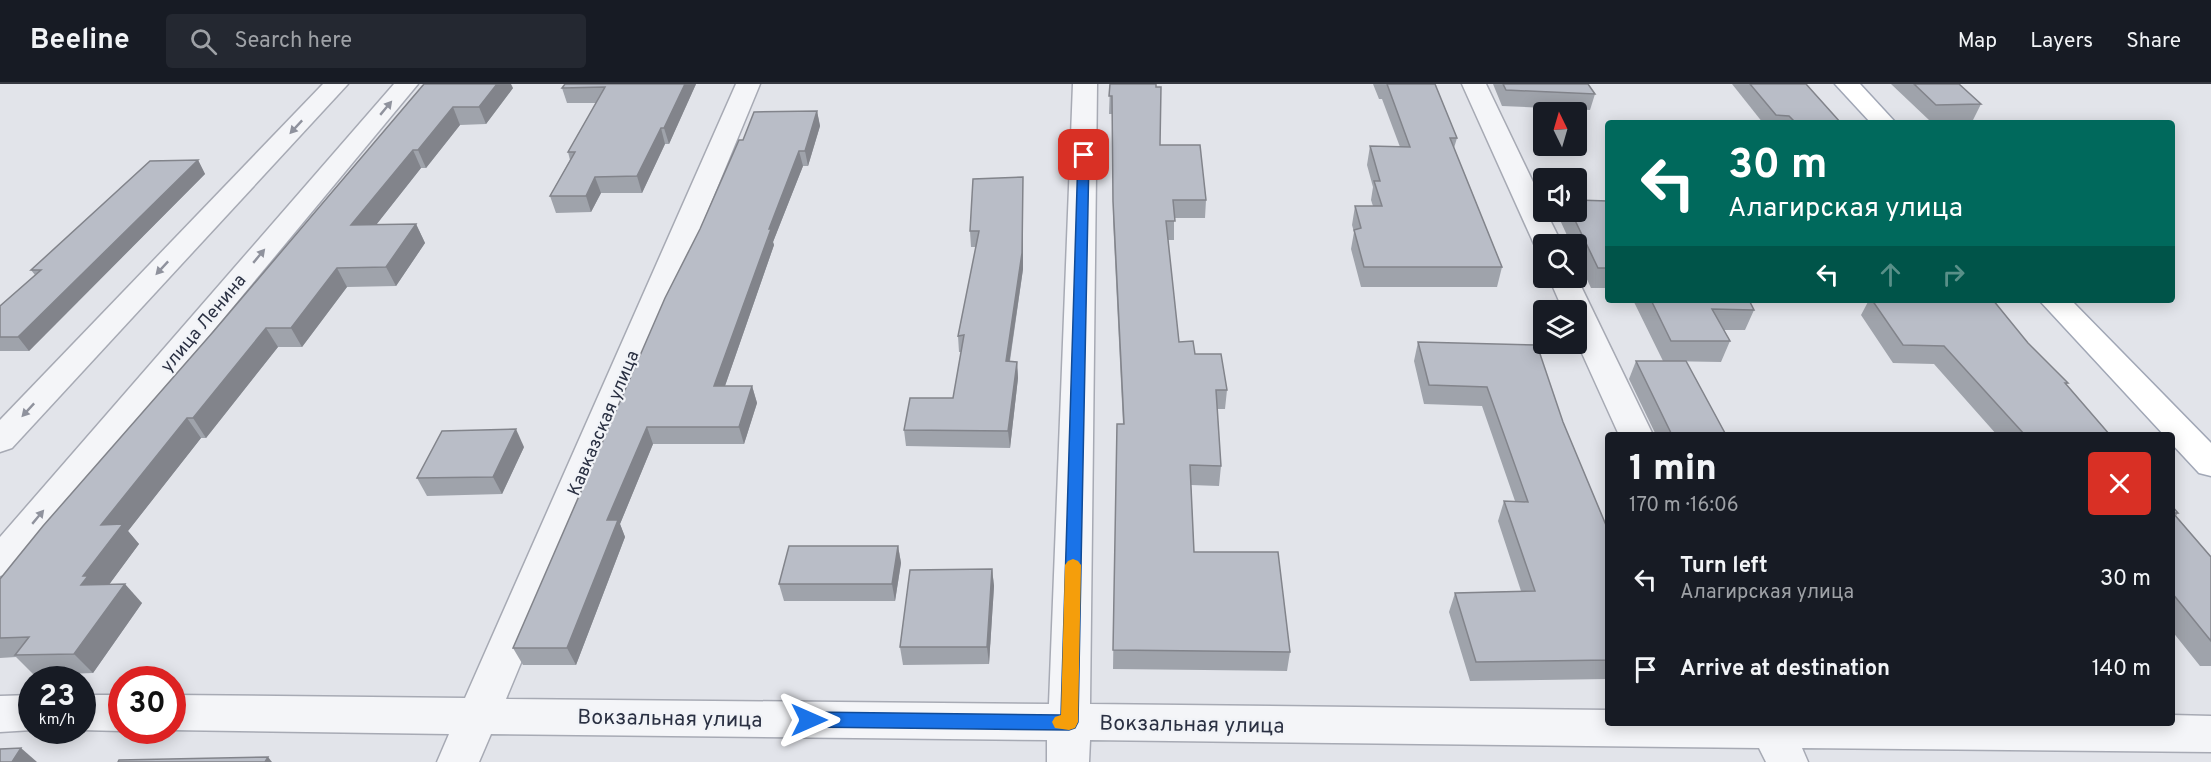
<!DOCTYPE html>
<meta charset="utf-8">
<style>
:root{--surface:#171b24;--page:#242831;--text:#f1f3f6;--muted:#9ea1a6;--line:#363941}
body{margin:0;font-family:Overpass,sans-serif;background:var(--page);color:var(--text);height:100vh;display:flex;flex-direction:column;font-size:22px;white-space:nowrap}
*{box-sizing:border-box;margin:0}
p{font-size:20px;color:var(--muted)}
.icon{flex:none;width:33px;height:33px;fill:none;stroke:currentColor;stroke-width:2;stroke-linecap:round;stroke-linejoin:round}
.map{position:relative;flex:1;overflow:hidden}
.sheet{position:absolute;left:1605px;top:348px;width:570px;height:294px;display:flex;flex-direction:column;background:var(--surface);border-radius:6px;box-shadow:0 3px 15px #0003}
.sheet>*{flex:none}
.top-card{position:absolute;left:1605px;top:36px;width:570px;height:183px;border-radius:6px;box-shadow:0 3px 15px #0003;background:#00695c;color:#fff;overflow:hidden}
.needle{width:39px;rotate:355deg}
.controls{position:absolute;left:1533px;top:18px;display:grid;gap:12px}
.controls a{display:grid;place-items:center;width:54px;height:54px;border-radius:6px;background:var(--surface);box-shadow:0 3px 15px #0003;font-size:30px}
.speed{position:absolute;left:18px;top:582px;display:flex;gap:12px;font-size:30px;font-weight:700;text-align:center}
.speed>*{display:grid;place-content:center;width:78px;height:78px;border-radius:50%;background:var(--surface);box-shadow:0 3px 15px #0003;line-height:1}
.speed small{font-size:15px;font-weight:400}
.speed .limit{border:9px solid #d22;background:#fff;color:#111}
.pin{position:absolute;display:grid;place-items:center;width:51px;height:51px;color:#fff;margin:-26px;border-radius:12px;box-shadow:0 3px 9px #0006}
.me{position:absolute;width:66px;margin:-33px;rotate:90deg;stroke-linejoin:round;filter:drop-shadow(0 0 4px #0008)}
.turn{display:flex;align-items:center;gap:21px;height:126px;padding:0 24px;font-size:27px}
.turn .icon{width:78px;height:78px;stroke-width:2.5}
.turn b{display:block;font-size:42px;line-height:51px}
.lanes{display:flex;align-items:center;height:57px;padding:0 24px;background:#0003;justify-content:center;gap:30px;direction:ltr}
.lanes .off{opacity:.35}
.round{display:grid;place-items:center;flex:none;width:63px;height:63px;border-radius:6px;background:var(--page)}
.summary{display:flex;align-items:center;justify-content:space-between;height:102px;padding:0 24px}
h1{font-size:36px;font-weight:800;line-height:45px}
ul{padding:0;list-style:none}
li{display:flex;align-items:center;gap:18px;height:90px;padding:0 24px}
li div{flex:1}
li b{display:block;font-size:22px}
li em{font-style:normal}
header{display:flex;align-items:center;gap:36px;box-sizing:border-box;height:84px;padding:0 30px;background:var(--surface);border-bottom:2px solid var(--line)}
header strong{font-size:28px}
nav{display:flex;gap:33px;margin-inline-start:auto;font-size:21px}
.search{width:420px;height:54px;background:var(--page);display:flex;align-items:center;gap:15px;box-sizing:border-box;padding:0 21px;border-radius:6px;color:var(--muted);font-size:22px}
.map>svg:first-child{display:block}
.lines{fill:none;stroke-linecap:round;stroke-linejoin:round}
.minor-casing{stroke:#a7aab4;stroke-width:3}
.major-casing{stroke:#a1a7b6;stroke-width:3}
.minor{fill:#f4f5f8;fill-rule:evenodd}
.major{fill:#fff;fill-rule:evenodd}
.wall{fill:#9fa3ab}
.shaded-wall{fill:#82848b}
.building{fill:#b9bdc7;stroke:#82848b;stroke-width:1.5}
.oneway{fill:#8f929d}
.route{fill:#1a73e8;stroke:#114b97;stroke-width:1.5}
.slow{fill:#f59e0b}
.labels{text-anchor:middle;stroke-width:4.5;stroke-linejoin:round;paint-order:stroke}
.street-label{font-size:18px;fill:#2a3042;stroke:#f1f3f7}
.near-street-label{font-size:21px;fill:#2a3042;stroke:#f1f3f7}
</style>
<header>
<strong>Beeline</strong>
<div class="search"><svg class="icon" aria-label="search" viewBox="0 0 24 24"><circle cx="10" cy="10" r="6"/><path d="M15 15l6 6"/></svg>Search here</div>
<nav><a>Map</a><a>Layers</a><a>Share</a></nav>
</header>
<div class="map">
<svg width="2211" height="678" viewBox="0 0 2211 678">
<rect width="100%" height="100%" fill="#e2e4ea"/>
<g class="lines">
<defs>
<g id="minor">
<polygon points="323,0 348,0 12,364 0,368 0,336"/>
<polygon points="394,0 418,0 13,488 0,492 0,453"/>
<polygon points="736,0 760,0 506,615 1049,620 1073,0 1097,0 1090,620 1608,626 1608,639 2172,639 2172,631 2211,632 2211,668 1802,664 1808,678 1766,678 1759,664 1090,656 1089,678 1047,678 1047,656 491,650 479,678 437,678 449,650 171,646 172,611 465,614"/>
<polygon points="1462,0 1486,0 1544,121 1544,128 1546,128 1562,160 1544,160 1544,167 1538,166 1534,160"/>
<polygon points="1576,193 1577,194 1653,351 1619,351 1576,256 1576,226 1563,226 1549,194"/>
<polygon points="32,611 33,646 0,648 0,612"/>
<polygon points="82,611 122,611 123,646 122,647 81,646"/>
</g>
<g id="major">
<polygon points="1835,0 1860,0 1896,39 1871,39"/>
<polygon points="2039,216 2071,216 2211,359 2211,392 2199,389 2172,360 2172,351 2164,351"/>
</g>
</defs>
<use href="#minor" class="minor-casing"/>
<use href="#major" class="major-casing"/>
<use href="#minor" class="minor"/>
<use href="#major" class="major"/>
</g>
<g class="wall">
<polygon points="424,0 513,4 486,40 460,41 426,84 421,84 376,141 416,140 425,159 396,202 347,203 302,263 278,263 206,354 201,354 128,447 139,460 109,500 142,519 93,589 34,591 16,573 0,574 0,495 213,248"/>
<polygon points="696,0 669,60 665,60 642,109 601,109 591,128 556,129 550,112 570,76 568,68 596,19 567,19 562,4"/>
<polygon points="1110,0 1160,61 1206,116 1205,134 1174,134 1174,156 1168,156 1179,258 1195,270 1227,306 1225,325 1217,325 1221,382 1219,402 1191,401 1194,468 1290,568 1287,587 1113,585 1117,340 1123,340 1113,136 1112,30 1109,30"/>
<polygon points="1373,0 1435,0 1457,54 1454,64 1502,183 1497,203 1361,203 1351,165 1354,148 1352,141 1355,122 1373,122 1371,116 1373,103 1367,81 1370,62 1400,63 1382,15 1379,15"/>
<polygon points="1493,0 1588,0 1595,10 1590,26 1502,22"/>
<polygon points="1732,0 1806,0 1841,39 1763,39"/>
<polygon points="1891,0 1959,0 1981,20 1973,36 1929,36"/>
<polygon points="817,27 820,42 808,82 803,82 773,158 774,161 725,302 752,302 757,319 744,360 653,360 620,440 625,453 576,581 523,581 513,564 700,145 743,56"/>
<polygon points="198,76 205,90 29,267 0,267 0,222 35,191 31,186"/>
<polygon points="1023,93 1023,185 1010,277 1017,278 1018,294 1010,364 906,362 904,346 953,314 961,268 959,268 958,252 976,163 971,163 970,147"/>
<polygon points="1608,117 1608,204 1591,204 1576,172 1576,160 1571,160 1560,136 1562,128 1576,128"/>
<polygon points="1633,216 1749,216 1754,226 1745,246 1724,246 1730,257 1721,278 1663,277"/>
<polygon points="1869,216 1993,216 2028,259 2068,299 2066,301 2110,351 1997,351 1934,280 1893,279 1861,231"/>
<polygon points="1418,258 1563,338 1608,446 1608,595 1470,597 1449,528 1455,509 1521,507 1498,437 1504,417 1515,417 1482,322 1424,320 1414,277"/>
<polygon points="1636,277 1726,351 1656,351 1629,295"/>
<polygon points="524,363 502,410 427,412 417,394"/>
<polygon points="2172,422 2178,429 2176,432 2211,473 2211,582 2200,582 2172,547"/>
<polygon points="898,462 901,479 895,517 784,517 779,500"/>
<polygon points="992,485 994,502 989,580 903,581 900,563"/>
</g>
<g class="shaded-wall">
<polygon points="497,0 511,0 513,4 486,40 479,23"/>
<polygon points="685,0 696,0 669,60 664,44"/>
<polygon points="453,23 460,41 426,84 418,66"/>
<polygon points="817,27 820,42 808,82 805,67"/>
<polygon points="661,44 665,60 642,109 637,92"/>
<polygon points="413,66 421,84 361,160 351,141"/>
<polygon points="799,67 803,82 773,158 774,161 719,319 714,302 769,145"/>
<polygon points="198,76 205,90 29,267 18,253"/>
<polygon points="595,93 601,109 591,128 586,112"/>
<polygon points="1023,93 1023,185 1007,294 1006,277"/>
<polygon points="416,140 425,159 396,202 386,183"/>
<polygon points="337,184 347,203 302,263 291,244"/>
<polygon points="266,244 278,263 206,354 193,334"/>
<polygon points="1017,278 1018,294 1010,364 1008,347"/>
<polygon points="752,302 757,319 744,360 739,343"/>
<polygon points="187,334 201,354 128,447 139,460 103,509 81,501 101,441"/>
<polygon points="647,343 653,360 620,440 625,453 576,581 567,564 607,436"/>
<polygon points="516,345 524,363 502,410 493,393"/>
<polygon points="898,462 901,479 895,517 892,500"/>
<polygon points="992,485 994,502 989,580 987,563"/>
<polygon points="125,500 142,519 93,589 74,570"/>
<polygon points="21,664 37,678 12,678"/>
<polygon points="268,673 272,678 265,678"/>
</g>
<g class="building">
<polygon points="424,0 497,0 479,23 453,23 418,66 413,66 351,141 416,140 386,183 337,184 291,244 266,244 193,334 187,334 101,441 123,440 83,492 88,492 81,501 125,500 74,570 15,571 29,553 0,554 0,495 43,442 213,248"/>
<polygon points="565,0 685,0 664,44 661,44 637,92 595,93 586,112 550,112 575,68 568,68 605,3 562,4"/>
<polygon points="1110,0 1156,0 1156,3 1161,3 1160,61 1200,61 1206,116 1173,116 1175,137 1166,137 1179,258 1193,257 1195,270 1221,270 1227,306 1216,306 1221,382 1190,381 1194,468 1278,468 1290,568 1113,566 1117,340 1124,340 1113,117 1112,12 1109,12"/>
<polygon points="1387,0 1435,0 1457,54 1450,54 1502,183 1364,183 1354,146 1361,144 1355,122 1382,122 1374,97 1380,97 1370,62 1410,63"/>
<polygon points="1503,0 1588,0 1595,10 1506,6"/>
<polygon points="1750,0 1806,0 1841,39 1796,39 1789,32 1776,31"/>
<polygon points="1914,0 1959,0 1981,20 1936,21"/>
<polygon points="817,27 805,67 799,67 769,145 771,145 714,302 752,302 739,343 647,343 607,436 618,436 567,564 513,564 665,214 700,145 739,56 743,56 754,28"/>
<polygon points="198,76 18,253 0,253 0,222 41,186 31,186 150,77"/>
<polygon points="1023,93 1022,169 1006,277 1017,278 1008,347 904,346 910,314 953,314 964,251 958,252 979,147 970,147 973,95"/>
<polygon points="1576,116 1608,117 1608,184 1598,184 1571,128 1576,128"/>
<polygon points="1651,216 1749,216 1754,226 1712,225 1730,257 1671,257"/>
<polygon points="1872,216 1949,217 1948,216 1993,216 2028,259 2068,299 2065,299 2110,351 2025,351 1944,262 1903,261"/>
<polygon points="1418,258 1537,261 1563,338 1608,446 1608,453 1607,453 1608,455 1608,576 1476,578 1455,509 1535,507 1504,417 1528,418 1487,303 1429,301"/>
<polygon points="1636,277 1686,277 1726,351 1672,351"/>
<polygon points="516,345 493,393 417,394 442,347"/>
<polygon points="2172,422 2178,429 2173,429 2211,473 2211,557 2172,509"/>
<polygon points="789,462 898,462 892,500 779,500"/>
<polygon points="992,485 987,563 900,563 910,486"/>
<polygon points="21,664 12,678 0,678 0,665"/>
<polygon points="268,673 265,678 118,678 119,676"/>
</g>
<defs><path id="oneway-solid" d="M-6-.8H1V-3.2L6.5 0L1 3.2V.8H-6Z" transform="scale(1.5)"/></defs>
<g class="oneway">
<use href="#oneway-solid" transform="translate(386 24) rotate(-50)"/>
<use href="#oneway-solid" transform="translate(296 43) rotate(133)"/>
<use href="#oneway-solid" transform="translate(259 172) rotate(-50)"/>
<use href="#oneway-solid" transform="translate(162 184) rotate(133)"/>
<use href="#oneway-solid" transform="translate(28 326) rotate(133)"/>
<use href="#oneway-solid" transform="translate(38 433) rotate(-50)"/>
</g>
<polygon class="route" points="1084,68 1089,71 1078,638 1075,644 1069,646 809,643 803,641 800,636 803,630 809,628 1061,631 1078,71"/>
<polygon class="slow" points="1073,475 1078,477 1081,481 1078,638 1075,644 1069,646 1055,644 1052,638 1055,633 1061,631 1065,481 1068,477"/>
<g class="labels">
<g class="street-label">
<text transform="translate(203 239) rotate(-50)" y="6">улица Ленина</text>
<text transform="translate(603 339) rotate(-67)" y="6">Кавказская улица</text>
</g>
<g class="near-street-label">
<text transform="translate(670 634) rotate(1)" y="7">Вокзальная улица</text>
<text transform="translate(1192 640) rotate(1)" y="7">Вокзальная улица</text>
</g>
</g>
</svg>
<div class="controls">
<a><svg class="needle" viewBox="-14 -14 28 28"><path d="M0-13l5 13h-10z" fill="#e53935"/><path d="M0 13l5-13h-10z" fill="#9ea1a6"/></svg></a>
<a><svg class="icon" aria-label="sound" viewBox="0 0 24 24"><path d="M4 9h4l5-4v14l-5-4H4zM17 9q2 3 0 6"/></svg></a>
<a><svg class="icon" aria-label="search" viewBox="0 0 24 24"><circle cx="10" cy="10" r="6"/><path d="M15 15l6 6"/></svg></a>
<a><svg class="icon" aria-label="layers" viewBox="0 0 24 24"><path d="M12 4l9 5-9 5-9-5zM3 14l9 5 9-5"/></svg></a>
</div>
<div class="speed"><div>23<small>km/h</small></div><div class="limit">30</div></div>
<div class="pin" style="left:1084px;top:71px;background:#d93025"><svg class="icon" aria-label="arrive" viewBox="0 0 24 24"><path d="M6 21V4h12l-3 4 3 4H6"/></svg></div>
<svg class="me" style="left:809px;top:636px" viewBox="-20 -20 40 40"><path d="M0-17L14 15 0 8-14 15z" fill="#1a73e8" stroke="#fff" stroke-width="4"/></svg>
<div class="top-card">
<div class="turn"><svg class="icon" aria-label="left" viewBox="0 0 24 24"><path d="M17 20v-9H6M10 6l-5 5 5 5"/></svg><div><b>30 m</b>Алагирская улица</div></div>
<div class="lanes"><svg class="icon" aria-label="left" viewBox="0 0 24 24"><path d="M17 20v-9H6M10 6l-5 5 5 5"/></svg><svg class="icon off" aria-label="ahead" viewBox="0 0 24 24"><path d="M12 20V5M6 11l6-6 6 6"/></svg><svg class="icon off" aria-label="right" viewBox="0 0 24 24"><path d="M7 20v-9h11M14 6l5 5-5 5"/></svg></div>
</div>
<section class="sheet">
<div class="summary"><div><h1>1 min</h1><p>170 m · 16:06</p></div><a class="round" style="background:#d93025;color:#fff"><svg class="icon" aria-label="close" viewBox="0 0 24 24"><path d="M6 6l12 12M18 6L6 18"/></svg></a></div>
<ul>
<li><svg class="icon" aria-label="left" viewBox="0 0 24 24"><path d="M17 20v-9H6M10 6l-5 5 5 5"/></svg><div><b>Turn left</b><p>Алагирская улица</p></div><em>30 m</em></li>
<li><svg class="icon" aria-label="arrive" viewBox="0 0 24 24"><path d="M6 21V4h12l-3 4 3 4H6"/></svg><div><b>Arrive at destination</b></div><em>140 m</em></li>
</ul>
</section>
</div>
